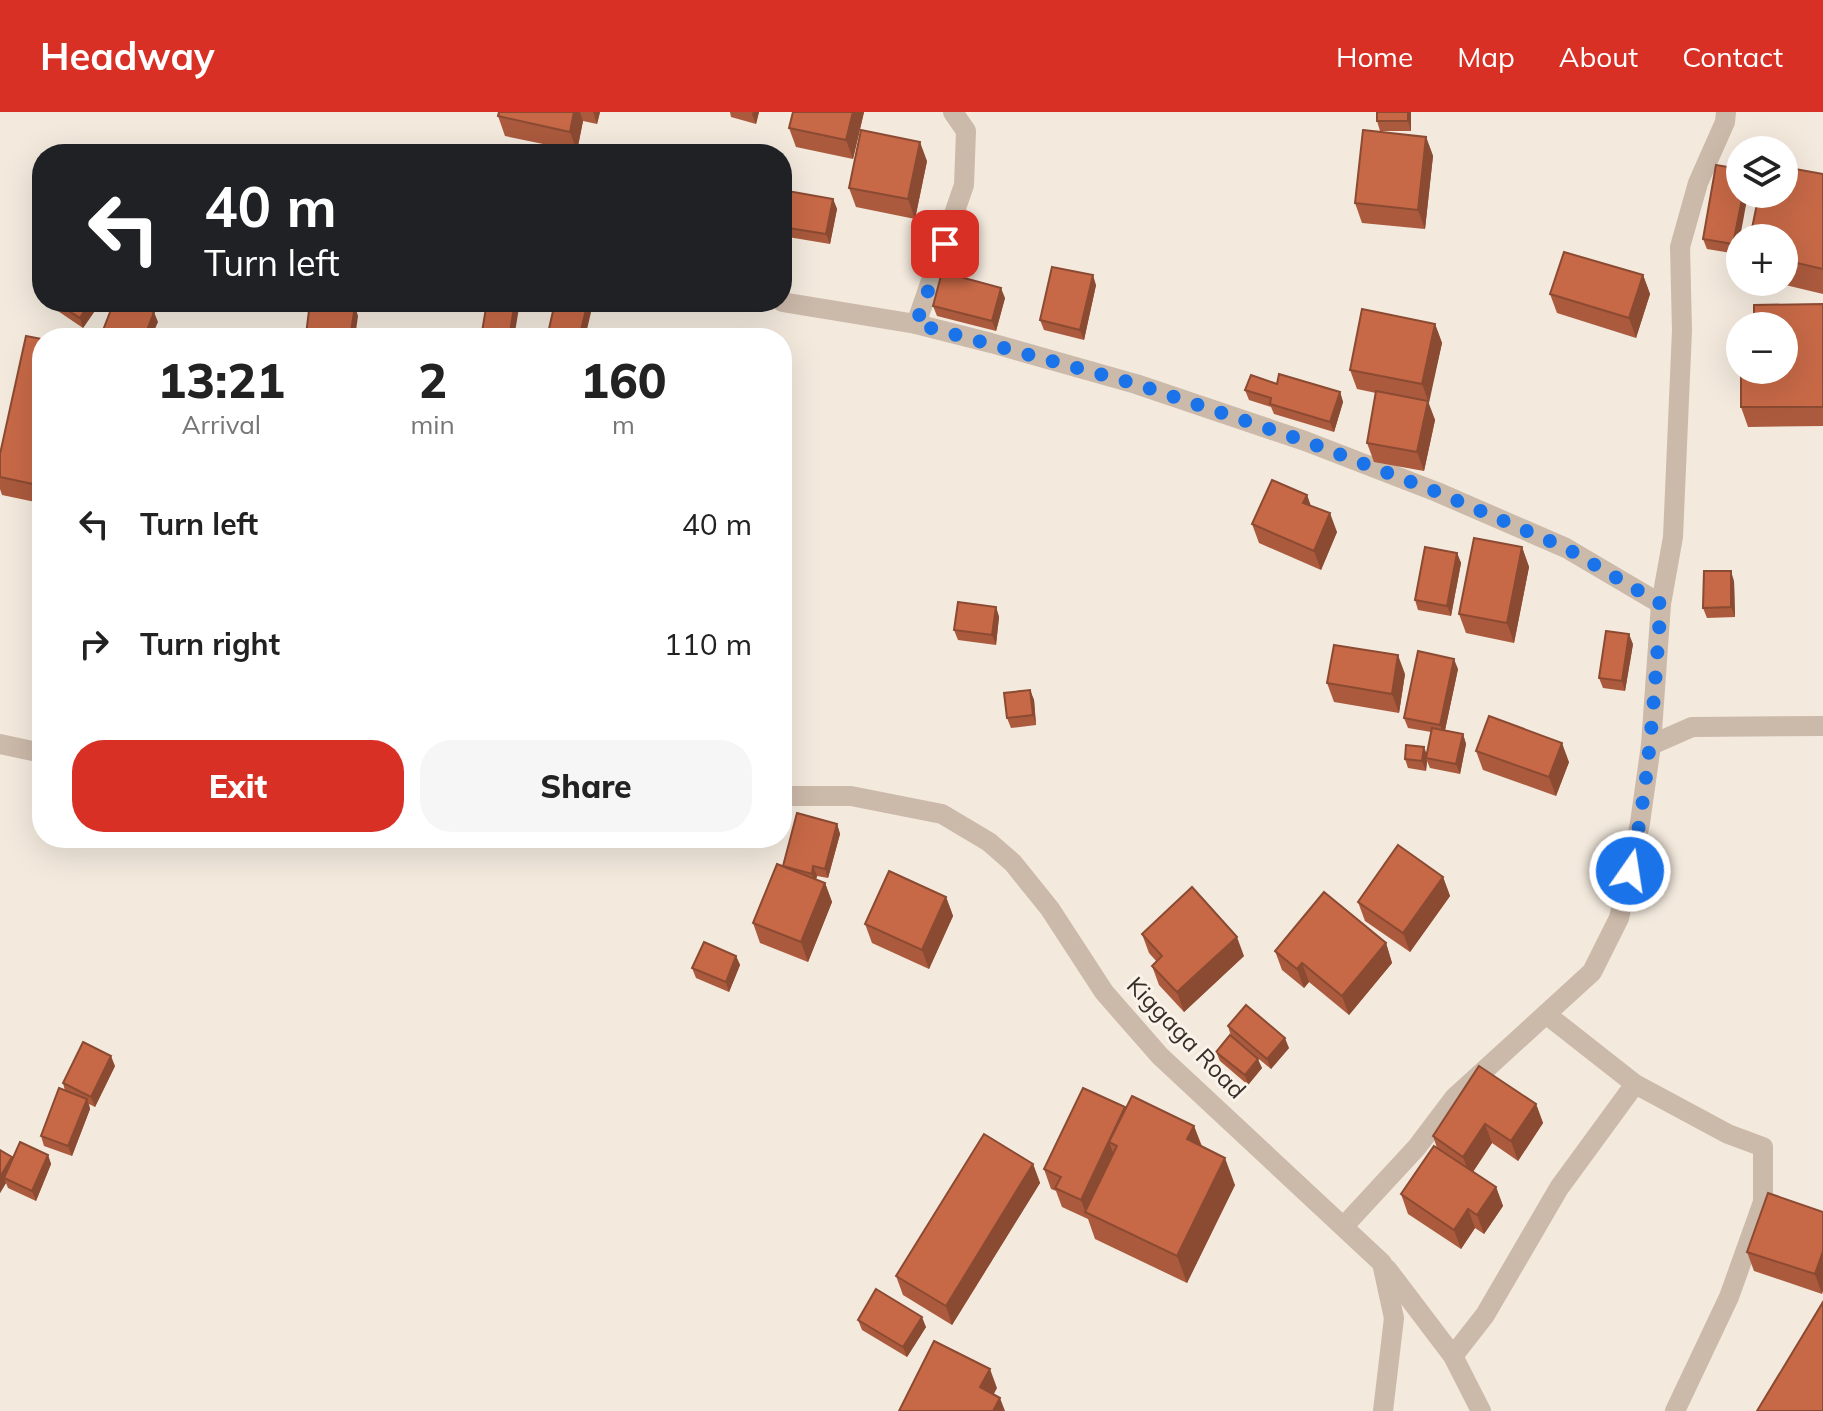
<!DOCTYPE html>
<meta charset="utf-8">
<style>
:root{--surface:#fff;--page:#f6f6f6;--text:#222;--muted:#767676;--accent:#d93025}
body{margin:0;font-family:Mulish,sans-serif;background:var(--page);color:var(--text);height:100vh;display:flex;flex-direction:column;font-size:30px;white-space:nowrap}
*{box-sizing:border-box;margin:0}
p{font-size:26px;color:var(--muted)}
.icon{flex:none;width:44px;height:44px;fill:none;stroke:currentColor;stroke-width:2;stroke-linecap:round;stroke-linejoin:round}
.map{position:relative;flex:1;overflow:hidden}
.drawer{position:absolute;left:32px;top:216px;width:760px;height:520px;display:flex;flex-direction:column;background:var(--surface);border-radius:32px;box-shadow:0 8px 32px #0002}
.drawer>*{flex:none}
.hud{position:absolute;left:32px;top:32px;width:760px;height:168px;border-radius:32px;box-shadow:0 8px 32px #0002;background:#202124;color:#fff;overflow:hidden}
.fabs{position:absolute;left:1726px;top:24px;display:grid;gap:16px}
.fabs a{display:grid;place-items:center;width:72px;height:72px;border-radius:50%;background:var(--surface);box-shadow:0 8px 32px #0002;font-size:40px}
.pin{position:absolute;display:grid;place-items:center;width:68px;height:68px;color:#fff;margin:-34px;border-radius:16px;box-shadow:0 4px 12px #0006}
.me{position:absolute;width:88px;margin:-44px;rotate:13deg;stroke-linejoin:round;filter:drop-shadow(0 0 6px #0008)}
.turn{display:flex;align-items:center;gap:28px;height:168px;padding:0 40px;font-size:36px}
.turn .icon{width:104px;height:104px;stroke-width:2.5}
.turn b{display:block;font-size:56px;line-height:68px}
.eta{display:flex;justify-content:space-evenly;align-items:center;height:136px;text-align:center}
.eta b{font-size:48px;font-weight:800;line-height:56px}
.action{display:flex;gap:16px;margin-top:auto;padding:16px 40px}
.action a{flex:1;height:92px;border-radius:32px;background:var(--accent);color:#fff;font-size:32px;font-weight:800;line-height:92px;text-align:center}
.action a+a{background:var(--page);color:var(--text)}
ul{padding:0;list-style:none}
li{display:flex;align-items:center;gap:24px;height:120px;padding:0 40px}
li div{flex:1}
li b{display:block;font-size:30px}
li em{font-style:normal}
header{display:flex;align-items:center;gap:48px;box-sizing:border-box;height:112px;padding:0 40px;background:var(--accent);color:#fff}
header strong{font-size:38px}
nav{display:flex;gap:44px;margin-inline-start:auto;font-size:28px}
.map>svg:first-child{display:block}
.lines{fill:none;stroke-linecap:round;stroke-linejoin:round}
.lane{stroke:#cbb9a9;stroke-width:20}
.street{stroke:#cbb9a9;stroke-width:20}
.wall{fill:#ab5a3d}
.shaded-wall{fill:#8b4a32}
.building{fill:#c76947;stroke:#8b4a32;stroke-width:2}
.route{stroke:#1a73e8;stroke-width:14;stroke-dasharray:0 25.2}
.labels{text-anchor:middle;stroke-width:6;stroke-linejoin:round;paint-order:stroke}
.street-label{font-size:24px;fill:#382e29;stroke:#faf3ea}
</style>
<header>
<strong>Headway</strong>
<nav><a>Home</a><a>Map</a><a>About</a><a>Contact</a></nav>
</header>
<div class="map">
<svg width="1823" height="1299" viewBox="0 0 1823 1299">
<rect width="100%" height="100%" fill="#f3e9dd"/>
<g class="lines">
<g class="lane">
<polyline points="916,212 964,73 966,19 953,0"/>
<polyline points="1547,903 1635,972 1728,1022 1763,1035 1763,1090 1729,1185 1675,1299"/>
<polyline points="1453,1244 1485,1203 1559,1076 1635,972"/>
</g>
<g class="street">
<polyline points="782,190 916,212 991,231 1136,272 1305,329 1437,380 1566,436 1661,492"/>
<polyline points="0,632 42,641"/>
<polyline points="1651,633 1692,615 1823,614"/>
<polyline points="782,684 851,684 942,702 989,730 1013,751 1050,797 1104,880 1160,944 1382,1151 1394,1206 1383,1299"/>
<polyline points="1344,1114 1417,1035 1454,986 1592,860 1619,806 1640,711 1651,633 1661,492 1673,425 1682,218 1680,135 1698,71 1725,10 1726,0"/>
<polyline points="1387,1157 1453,1244 1481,1299"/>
</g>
</g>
<g class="wall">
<polygon points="499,0 600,0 597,12 583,9 577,39 505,24 498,4"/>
<polygon points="730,0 759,0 756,12 731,5"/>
<polygon points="864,0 853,47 796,35 789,16"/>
<polygon points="1377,0 1411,0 1411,19 1380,19 1377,9"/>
<polygon points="1426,25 1433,44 1425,117 1362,111 1355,91"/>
<polygon points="927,49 915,107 856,95 849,76"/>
<polygon points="1716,53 1737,142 1707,137 1703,127"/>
<polygon points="1823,62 1823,182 1773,170 1784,170 1784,126"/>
<polygon points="782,78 833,87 837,97 830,132 782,124"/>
<polygon points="1643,163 1650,182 1636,226 1557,201 1550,182"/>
<polygon points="1096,173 1084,228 1044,218 1040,208"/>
<polygon points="1005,186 996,219 937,204 933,194"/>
<polygon points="47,190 101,190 83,216 49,193"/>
<polygon points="1823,192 1823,314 1748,315 1741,295"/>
<polygon points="1435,212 1442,231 1428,291 1435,308 1424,359 1374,350 1367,331 1376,281 1357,277 1350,258"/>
<polygon points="42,227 42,383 40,391 2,383 0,377 0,342"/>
<polygon points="1277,272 1340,280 1343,290 1334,320 1274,302 1271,295 1249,288 1245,278"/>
<polygon points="1307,383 1310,393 1337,420 1321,458 1259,431 1252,412"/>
<polygon points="1522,435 1529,455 1514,531 1466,521 1459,502"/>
<polygon points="1457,441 1461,451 1451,504 1418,498 1415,488"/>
<polygon points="1734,469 1735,505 1707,506 1703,496"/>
<polygon points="996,495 999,505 996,533 958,528 954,518"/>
<polygon points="1633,532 1625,579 1603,576 1599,566"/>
<polygon points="1458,557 1445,618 1463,622 1466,632 1460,662 1430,656 1427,649 1426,659 1408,656 1405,647 1427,642 1431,620 1408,616 1404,606"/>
<polygon points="1405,562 1399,601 1334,590 1327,571"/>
<polygon points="1030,578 1034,588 1036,613 1011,616 1007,606"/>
<polygon points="1476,639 1569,650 1556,684 1483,658"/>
<polygon points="837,712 840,722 828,766 817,764 816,767 825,771 832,790 808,850 760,831 753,811 783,754"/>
<polygon points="1443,765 1450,784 1410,840 1365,809 1358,790"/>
<polygon points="946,785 953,804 929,857 872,831 865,812"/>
<polygon points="1142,822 1244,844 1184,900 1159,873 1152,854 1157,850 1149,841"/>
<polygon points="1386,831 1392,851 1349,903 1309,870 1304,876 1282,858 1275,839"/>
<polygon points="736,844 740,853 729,880 696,866 692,856"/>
<polygon points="1228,914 1289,936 1271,957 1231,924"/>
<polygon points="1216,940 1262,956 1248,973 1220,949"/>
<polygon points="115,954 95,995 89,992 90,997 72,1044 44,1034 41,1024 65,979 63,971"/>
<polygon points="1536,992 1543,1011 1518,1049 1492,1031 1473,1060 1496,1075 1503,1094 1484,1122 1475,1116 1461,1137 1408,1102 1401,1082 1437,1036 1433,1024"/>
<polygon points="1125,997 1194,1014 1202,1034 1235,1073 1187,1171 1095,1127 1088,1107 1062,1095 1056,1079 1051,1077 1044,1057"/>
<polygon points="0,1038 12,1047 48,1043 51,1052 36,1089 8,1076 6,1071 0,1081"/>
<polygon points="1033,1052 1040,1071 952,1213 903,1183 896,1164"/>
<polygon points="1823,1100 1823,1178 1822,1182 1754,1159 1747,1140"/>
<polygon points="858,1208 926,1215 907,1245 862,1218"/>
</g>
<g class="shaded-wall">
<polygon points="574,0 580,0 583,9 577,39 570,20"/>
<polygon points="593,0 600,0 597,12"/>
<polygon points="753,0 759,0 756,12 752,2"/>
<polygon points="853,0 864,0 853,47 846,28"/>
<polygon points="1408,0 1411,0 1411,19 1408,9"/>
<polygon points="1426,25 1433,44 1425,117 1418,98"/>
<polygon points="920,30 927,49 915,107 908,87"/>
<polygon points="1743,82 1748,82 1737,142 1733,132"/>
<polygon points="833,87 837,97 830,132 826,122"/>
<polygon points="1093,163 1096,173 1084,228 1080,218"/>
<polygon points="1643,163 1650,182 1636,226 1629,206"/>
<polygon points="1001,176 1005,186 996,219 992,209"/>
<polygon points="90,190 101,190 83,216 80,206"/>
<polygon points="515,190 520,190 514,226 509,226"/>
<polygon points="588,190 590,190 592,196 585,226 579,226"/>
<polygon points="355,194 358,204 355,226 350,226"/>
<polygon points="154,200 158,210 151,226 144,226"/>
<polygon points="1435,212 1442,231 1429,291 1422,272"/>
<polygon points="1340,280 1343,290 1334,320 1330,310"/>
<polygon points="1428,289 1435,308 1424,359 1417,340"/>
<polygon points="42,332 42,364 37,362 42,376 40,391 33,372"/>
<polygon points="1307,383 1314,402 1303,391"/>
<polygon points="1330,401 1337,420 1321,458 1314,439"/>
<polygon points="1522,435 1529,455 1514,531 1507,511"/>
<polygon points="1457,441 1461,451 1451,504 1447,494"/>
<polygon points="1731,459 1734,469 1735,505 1731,495"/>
<polygon points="996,495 999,505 996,533 992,523"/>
<polygon points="1629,522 1633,532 1625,579 1622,569"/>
<polygon points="1398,543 1405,562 1399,601 1392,582"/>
<polygon points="1454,547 1458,557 1444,623 1440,613"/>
<polygon points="1030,578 1034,588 1036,613 1033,603"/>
<polygon points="1463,622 1466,632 1460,662 1456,652"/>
<polygon points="1562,631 1569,650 1556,684 1549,665"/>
<polygon points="1424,635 1428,645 1426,646 1427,649 1426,659 1422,649"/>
<polygon points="837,712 840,722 828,766 825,757"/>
<polygon points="813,754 817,764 815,772 812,762"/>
<polygon points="1443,765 1450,784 1410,840 1403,821"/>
<polygon points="825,771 832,790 808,850 801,830"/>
<polygon points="946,785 953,804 929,857 922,838"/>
<polygon points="1237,825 1244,844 1184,900 1177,880"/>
<polygon points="1386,831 1392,851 1349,903 1342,884"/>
<polygon points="736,844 740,853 729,880 726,870"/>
<polygon points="1302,851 1309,870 1304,876 1297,857"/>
<polygon points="1285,926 1289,936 1271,957 1267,947"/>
<polygon points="111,944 115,954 95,995 91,985"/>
<polygon points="1258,947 1262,956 1248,973 1245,963"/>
<polygon points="87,987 90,997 72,1044 68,1034"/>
<polygon points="1536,992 1543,1011 1518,1049 1511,1029"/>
<polygon points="1125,995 1132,1014 1117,1034 1109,1030 1116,1048 1085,1100 1088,1107 1081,1088"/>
<polygon points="1485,1012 1492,1031 1470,1064 1463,1045"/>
<polygon points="1194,1014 1204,1042 1187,1027"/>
<polygon points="48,1043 51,1052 36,1089 32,1079"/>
<polygon points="12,1045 15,1055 4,1066 6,1071 0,1081 0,1065"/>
<polygon points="1225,1046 1235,1073 1187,1171 1177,1144"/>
<polygon points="1033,1052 1040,1071 952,1213 946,1194"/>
<polygon points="1496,1075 1503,1094 1484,1122 1477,1103"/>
<polygon points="1468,1097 1475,1116 1461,1137 1454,1118"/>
<polygon points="1823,1139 1823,1178 1822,1182 1815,1162"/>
<polygon points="922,1205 926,1215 907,1245 903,1235"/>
<polygon points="990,1257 997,1276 987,1295 980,1275"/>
<polygon points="1000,1286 1005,1299 993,1299"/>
</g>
<g class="building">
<polygon points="499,0 574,0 570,20 498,4"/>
<polygon points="793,0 853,0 846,28 789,16"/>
<rect x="1377" y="0" width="31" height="9"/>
<polygon points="861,18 920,30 908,87 849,76"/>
<polygon points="1363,18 1426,25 1418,98 1355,91"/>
<polygon points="1716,53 1740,57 1740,82 1743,82 1733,132 1703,127"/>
<polygon points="1784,55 1823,62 1823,157 1784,148 1784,126 1750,126 1759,82 1784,82"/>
<polygon points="782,78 833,87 826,122 782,115"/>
<polygon points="1564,140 1643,163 1629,206 1550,182"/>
<polygon points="1052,155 1093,163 1080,218 1040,208"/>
<polygon points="942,160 1001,176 992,209 933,194"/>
<polygon points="55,190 90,190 80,206"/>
<polygon points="114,190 129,190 154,200 144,226 100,226"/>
<polygon points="310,190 355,194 350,226 328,226 306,223"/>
<polygon points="487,190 515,190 509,226 481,226"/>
<polygon points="555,190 588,190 579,226 547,226"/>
<polygon points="1823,192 1823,295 1741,295 1741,258 1784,258 1784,214 1754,214 1754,193"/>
<polygon points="1362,197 1435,212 1422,272 1350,258"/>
<polygon points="26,224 42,227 42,332 33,372 0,365 0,342"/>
<polygon points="1279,262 1340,280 1330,310 1270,292 1271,286 1245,278 1251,263 1277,272"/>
<polygon points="1376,279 1428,289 1417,340 1367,331"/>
<polygon points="42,350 42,364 37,362"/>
<polygon points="1272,368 1307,383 1303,391 1330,401 1314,439 1252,412"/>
<polygon points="1474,426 1522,435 1507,511 1459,502"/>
<polygon points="1425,435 1457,441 1447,494 1415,488"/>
<polygon points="1704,459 1731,459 1731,495 1703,496"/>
<polygon points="958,490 996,495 992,523 954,518"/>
<polygon points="1606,519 1629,522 1622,569 1599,566"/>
<polygon points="1334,533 1398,543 1392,582 1327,571"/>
<polygon points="1418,539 1454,547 1440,613 1404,606"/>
<polygon points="1030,578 1033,603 1007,606 1004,581"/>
<polygon points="1489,604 1562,631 1549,665 1476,639"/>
<polygon points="1432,616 1463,622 1456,652 1426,646"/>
<polygon points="1406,633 1424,635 1422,649 1405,647"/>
<polygon points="797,701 837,712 825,757 813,754 812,762 783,754"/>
<polygon points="1398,733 1443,765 1403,821 1358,790"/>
<polygon points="777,752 825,771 801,830 753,811"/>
<polygon points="889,759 946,785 922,838 865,812"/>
<polygon points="1192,775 1237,825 1177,880 1152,854 1162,844 1142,822"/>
<polygon points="1324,780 1386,831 1342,884 1302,851 1297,857 1275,839"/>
<polygon points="704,830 736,844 726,870 692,856"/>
<polygon points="1246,893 1285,926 1267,947 1228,914"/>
<polygon points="1230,923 1258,947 1245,963 1216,940"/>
<polygon points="83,930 111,944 91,985 63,971"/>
<polygon points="1479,954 1536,992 1511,1029 1485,1012 1463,1045 1433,1024"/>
<polygon points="59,976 87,987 68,1034 41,1024"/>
<polygon points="1083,976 1125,995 1081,1088 1055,1076 1061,1065 1044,1057"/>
<polygon points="1132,984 1194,1014 1187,1027 1225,1046 1177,1144 1085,1100 1117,1034 1109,1030"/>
<polygon points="984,1022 1033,1052 946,1194 896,1164"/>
<polygon points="20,1030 48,1043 32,1079 4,1066"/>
<polygon points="1434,1034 1496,1075 1477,1103 1468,1097 1454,1118 1401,1082"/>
<polygon points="0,1038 12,1045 0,1065"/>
<polygon points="1768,1081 1823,1100 1823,1139 1815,1162 1747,1140"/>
<polygon points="876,1177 922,1205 903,1235 858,1208"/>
<polygon points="1823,1190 1823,1299 1757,1299"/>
<polygon points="934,1229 990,1257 980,1275 1000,1286 993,1299 899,1299"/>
</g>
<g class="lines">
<path class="route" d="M945 132 916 212 1136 272 1305 329 1437 380 1566 436 1661 492C1654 581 1650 671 1630 759"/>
</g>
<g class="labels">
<g class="street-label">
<text transform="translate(1186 926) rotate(46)" y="8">Kiggaga Road</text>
</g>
</g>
</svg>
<div class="fabs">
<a><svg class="icon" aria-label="layers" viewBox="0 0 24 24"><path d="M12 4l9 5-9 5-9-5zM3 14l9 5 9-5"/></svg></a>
<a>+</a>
<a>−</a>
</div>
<div class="pin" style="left:945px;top:132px;background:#d93025"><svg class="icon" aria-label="arrive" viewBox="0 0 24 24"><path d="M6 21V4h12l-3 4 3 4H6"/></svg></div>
<svg class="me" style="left:1630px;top:759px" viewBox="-20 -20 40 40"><circle r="17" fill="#1a73e8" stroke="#fff" stroke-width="3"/><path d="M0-11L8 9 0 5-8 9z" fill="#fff"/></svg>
<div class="hud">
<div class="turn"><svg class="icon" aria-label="left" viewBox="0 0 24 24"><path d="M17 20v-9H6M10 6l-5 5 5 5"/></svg><div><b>40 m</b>Turn left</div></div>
</div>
<section class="drawer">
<div class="eta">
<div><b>13:21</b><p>Arrival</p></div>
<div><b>2</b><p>min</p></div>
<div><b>160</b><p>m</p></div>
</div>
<ul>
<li><svg class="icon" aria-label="left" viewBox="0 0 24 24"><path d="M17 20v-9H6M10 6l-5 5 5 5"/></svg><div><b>Turn left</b></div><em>40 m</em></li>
<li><svg class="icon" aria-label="right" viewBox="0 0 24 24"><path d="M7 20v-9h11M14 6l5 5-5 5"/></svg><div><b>Turn right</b></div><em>110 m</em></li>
</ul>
<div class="action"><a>Exit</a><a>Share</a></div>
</section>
</div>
